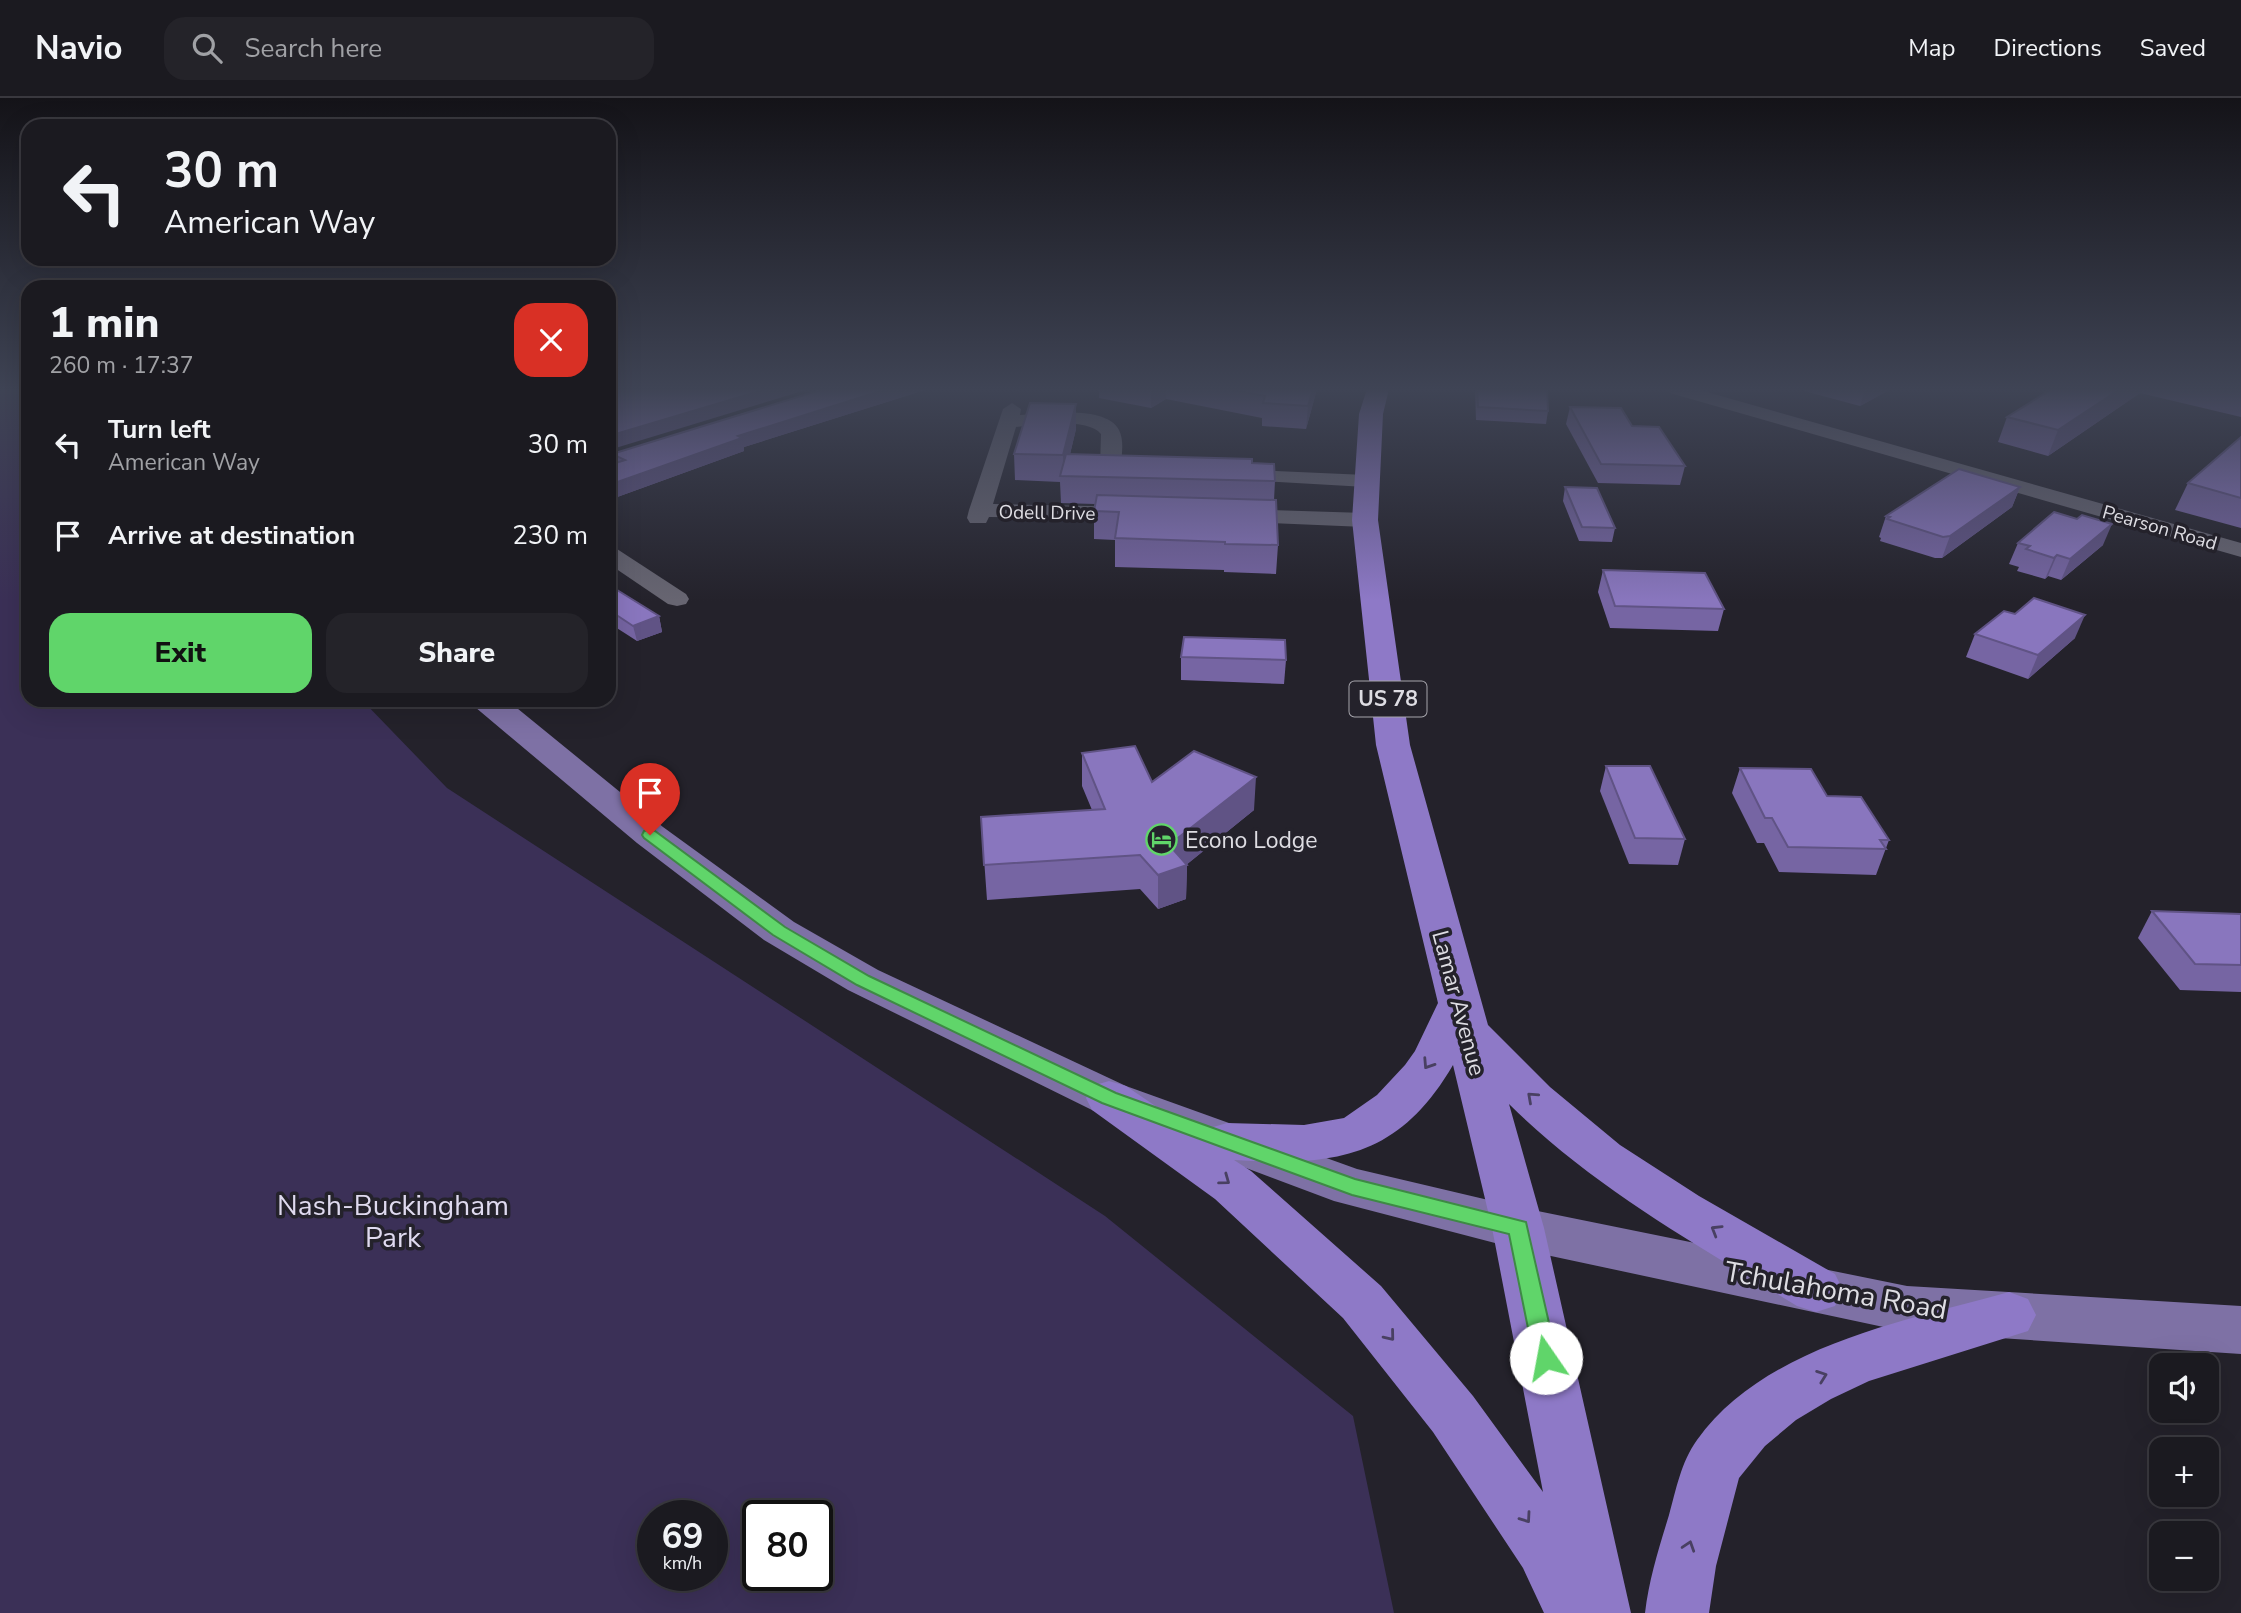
<!DOCTYPE html>
<meta charset="utf-8">
<style>
:root{--surface:#1b1a20;--page:#242329;--text:#f1f3f6;--muted:#a0a1a5;--line:#39383e;--accent:#60d56a}
body{margin:0;font-family:"Nunito Sans",sans-serif;background:var(--page);color:var(--text);height:100vh;display:flex;flex-direction:column;font-size:26px;white-space:nowrap}
*{box-sizing:border-box;margin:0}
p{font-size:23px;color:var(--muted)}
.icon{flex:none;width:38px;height:38px;fill:none;stroke:currentColor;stroke-width:2;stroke-linecap:round;stroke-linejoin:round}
.map{position:relative;flex:1;overflow:hidden}
.panel{position:absolute;left:21px;top:182px;width:595px;height:427px;display:flex;flex-direction:column;background:var(--surface);border-radius:21px;box-shadow:0 7px 28px #0002,0 0 0 2px var(--line)}
.panel>*{flex:none}
.hud{position:absolute;left:21px;top:21px;width:595px;height:147px;border-radius:21px;box-shadow:0 7px 28px #0002,0 0 0 2px var(--line);background:#1b1a20;color:var(--text);overflow:hidden}
.tools{position:absolute;left:2149px;top:1255px;display:grid;gap:14px}
.tools a{display:grid;place-items:center;width:70px;height:70px;border-radius:14px;background:var(--surface);box-shadow:0 7px 28px #0002,0 0 0 2px var(--line);font-size:35px}
.speed{position:absolute;left:637px;top:1402px;display:flex;gap:14px;font-size:35px;font-weight:700;text-align:center}
.speed>*{display:grid;place-content:center;width:91px;height:91px;border-radius:50%;background:var(--surface);box-shadow:0 7px 28px #0002,0 0 0 2px var(--line);line-height:1}
.speed small{font-size:18px;font-weight:400}
.speed .limit{border:4px solid #111;border-radius:10px;background:#fff;color:#111}
.pin{position:absolute;display:grid;place-items:center;width:60px;height:60px;color:#fff;margin:-72px -30px;border-radius:50% 50% 50% 0;rotate:-45deg;box-shadow:0 0 7px #0007}
.pin .icon{rotate:45deg}
.me{position:absolute;width:77px;margin:-38px;rotate:348deg;stroke-linejoin:round;filter:drop-shadow(0 0 5px #0008)}
.turn{display:flex;align-items:center;gap:24px;height:147px;padding:0 28px;font-size:32px}
.turn .icon{width:91px;height:91px;stroke-width:2.5}
.turn b{display:block;font-size:49px;line-height:60px}
.round{display:grid;place-items:center;flex:none;width:74px;height:74px;border-radius:21px;background:var(--page)}
.overview{display:flex;align-items:center;justify-content:space-between;height:119px;padding:0 28px}
h1{font-size:42px;font-weight:800;line-height:52px}
.cta{display:flex;gap:14px;margin-top:auto;padding:14px 28px}
.cta a{flex:1;height:80px;border-radius:21px;background:var(--accent);color:#111;font-size:28px;font-weight:800;line-height:80px;text-align:center}
.cta a+a{background:var(--page);color:var(--text)}
ul{padding:0;list-style:none}
li{display:flex;align-items:center;gap:21px;height:91px;padding:0 28px}
li div{flex:1}
li b{display:block;font-size:26px}
li em{font-style:normal}
header{display:flex;align-items:center;gap:42px;box-sizing:border-box;height:98px;padding:0 35px;background:var(--surface);border-bottom:2px solid var(--line)}
header strong{font-size:33px}
nav{display:flex;gap:38px;margin-inline-start:auto;font-size:24px}
.search{width:490px;height:63px;background:var(--page);display:flex;align-items:center;gap:18px;box-sizing:border-box;padding:0 24px;border-radius:21px;color:var(--muted);font-size:26px}
.map>svg:first-child{display:block}
.green{fill:#3b3057;fill-rule:evenodd}
.lines{fill:none;stroke-linecap:round;stroke-linejoin:round}
.minor{fill:#676571;fill-rule:evenodd}
.major{fill:#7e71a5;fill-rule:evenodd}
.highway{fill:#8e79c7;fill-rule:evenodd}
.wall{fill:#7665a3}
.shaded-wall{fill:#605385}
.building{fill:#8976be;stroke:#605385;stroke-width:2}
.oneway{stroke:#494062}
.route{fill:#60d56a;stroke:#3e8a45;stroke-width:2}
.labels{text-anchor:middle;stroke-width:7;stroke-linejoin:round;paint-order:stroke}
.far-street-label{font-size:19px;fill:#dedde3;stroke:#24222b}
.shield{fill:#24222b;stroke:#a6a5ac;stroke-width:2}
.shield-label{font-size:21px;font-weight:bold;fill:#dedde3}
.poi-label{font-size:23px;fill:#dedde3;stroke:#24222b;text-anchor:start}
.street-label{font-size:23px;fill:#dedde3;stroke:#24222b}
.near-park-label{font-size:28px;fill:#dfdaef;stroke:#24222b}
.near-street-label{font-size:28px;fill:#dedde3;stroke:#24222b}
</style>
<header>
<strong>Navio</strong>
<div class="search"><svg class="icon" aria-label="search" viewBox="0 0 24 24"><circle cx="10" cy="10" r="6"/><path d="M15 15l6 6"/></svg>Search here</div>
<nav><a>Map</a><a>Directions</a><a>Saved</a></nav>
</header>
<div class="map">
<svg width="2241" height="1515" viewBox="0 0 2241 1515">
<rect width="100%" height="100%" fill="#24222b"/>
<path class="green" d="M0 291H28V602H362L447 690 1105 1118 1353 1318 1394 1515H0ZM653 1418H712V1477H653ZM758 1418H817V1477H758Z"/>
<g class="lines">
<g class="minor">
<polygon points="1667,291 1696,291 2241,445 2241,459 1670,295"/>
<path d="M1012 305 1021 311 1020 317C1043 315 1107 307 1119 332 1124 342 1122 355 1121 365L1148 370 1151 374 1148 378 1141 380 1103 374 1100 370 1101 336C1087 319 1036 327 1016 329L993 406 1137 409 1145 411 1148 416 1145 421 989 419 986 425H970L967 420 969 412 1003 311Z"/>
<polygon points="1231,371 1366,377 1373,379 1376,383 1373,387 1366,389 1224,381 1221,377 1224,373"/>
<polygon points="1234,411 1365,415 1373,417 1376,422 1373,427 1365,429 1226,423 1223,418 1226,413"/>
<polygon points="609,449 617,451 686,496 689,501 686,506 677,508 668,506 609,466"/>
</g>
<polygon class="major" points="470,602 507,602 663,729 794,824 878,872 1126,988 1357,1071 1518,1109 1907,1188 2241,1208 2241,1256 1907,1234 1518,1151 1334,1103 1092,1012 848,892 764,842 637,745 475,609"/>
<g class="highway">
<path d="M1367 291H1389L1383 316 1378 422 1410 647 1488 927 1550 989 1620 1047 1699 1098 1835 1176 1843 1192 1835 1208 1816 1214 1797 1208C1696 1146 1594 1090 1509 1006L1544 1130 1631 1515H1544L1523 1470 1433 1334 1343 1220 1215 1101 1092 1012 1086 1000 1092 988 1109 983 1126 988 1204 1041 1210 1030 1227 1025 1304 1027 1344 1020 1377 997 1405 967 1415 953 1438 905 1376 647 1352 422 1359 316ZM1453 967 1492 1130 1543 1394 1473 1298 1381 1188 1251 1073 1234 1062C1334 1068 1398 1061 1453 967Z"/>
<path d="M2009 1194 2028 1201 2036 1217 2028 1233 1869 1283 1831 1301 1796 1322 1765 1348 1739 1380 1716 1468 1709 1515H1645C1649 1481 1659 1450 1669 1417 1676 1392 1681 1364 1697 1342 1764 1248 1905 1223 2009 1194Z"/>
</g>
</g>
<g class="wall">
<polygon points="824,291 928,291 744,349 744,353 609,402 609,367 614,365 612,356"/>
<polygon points="1099,291 1317,291 1306,331 1262,328 1262,320 1166,301 1151,310 1099,300"/>
<polygon points="1475,291 1547,291 1548,313 1546,326 1476,322"/>
<polygon points="1804,291 1891,291 1860,308 1804,293"/>
<polygon points="2052,291 2241,291 2241,319 2140,295 2048,358 1998,344 2007,319"/>
<polygon points="1076,306 1076,331 1070,356 1252,365 1275,383 1274,402 1278,447 1276,476 1224,474 1224,472 1115,469 1115,442 1094,441 1094,413 1095,406 1061,405 1060,384 1015,382 1014,356"/>
<polygon points="1570,309 1632,328 1685,368 1680,387 1598,385 1566,326"/>
<polygon points="2241,339 2241,430 2175,412 2188,385"/>
<polygon points="1565,389 1615,430 1612,444 1579,443 1563,403"/>
<polygon points="2020,389 2012,409 1942,460 1935,460 1880,443 1881,440 1879,439 1886,418"/>
<polygon points="2018,445 2103,447 2061,482 2048,478 2045,481 2017,473 2019,469 2009,466"/>
<polygon points="1603,472 1724,511 1718,533 1610,530 1598,494"/>
<polygon points="609,487 659,518 662,534 637,543 609,525"/>
<polygon points="1975,536 2075,540 2028,581 1966,559"/>
<polygon points="1181,559 1286,562 1284,586 1181,582"/>
<polygon points="1082,655 1152,684 1254,712 1187,766 1186,801 1158,811 1140,791 987,802 981,719 1092,712 1082,688"/>
<polygon points="1606,668 1685,741 1678,767 1629,766 1600,693"/>
<polygon points="1740,670 1827,698 1889,742 1876,777 1779,774 1764,745 1757,745 1732,695"/>
<polygon points="2152,813 2241,816 2241,894 2180,892 2138,840"/>
</g>
<g class="shaded-wall">
<polygon points="767,291 809,291 609,352 609,338"/>
<polygon points="887,291 928,291 744,349 744,353 609,402 609,387 738,338"/>
<polygon points="1151,291 1166,291 1166,301 1151,310"/>
<polygon points="1313,291 1317,291 1306,331 1308,308"/>
<polygon points="1865,291 1891,291 1860,308"/>
<polygon points="2120,291 2142,291 2140,295 2048,358 2058,332"/>
<polygon points="1076,306 1076,331 1065,378 1064,378 1063,357"/>
<polygon points="2020,389 2012,409 1942,460 1950,438"/>
<polygon points="2112,426 2103,447 2061,482 2070,461"/>
<polygon points="2057,457 2048,478 2045,481 2054,460"/>
<polygon points="2085,517 2075,540 2028,581 2038,557"/>
<polygon points="659,518 662,534 637,543 633,528"/>
<polygon points="1256,679 1254,712 1185,768 1187,767 1186,801 1158,811 1158,777 1169,747"/>
</g>
<g class="building">
<polygon points="609,291 767,291 609,338"/>
<polygon points="824,291 887,291 738,338 742,340 609,387 609,367 625,362 612,356"/>
<polygon points="1228,291 1313,291 1308,308 1263,305 1265,298"/>
<polygon points="1477,291 1547,291 1548,313 1478,309"/>
<polygon points="2052,291 2120,291 2058,332 2007,319"/>
<polygon points="1030,305 1076,306 1063,357 1014,356"/>
<polygon points="1570,309 1621,310 1632,328 1659,329 1685,368 1601,366"/>
<polygon points="2241,339 2241,400 2188,385"/>
<polygon points="1066,356 1252,361 1252,365 1274,366 1275,383 1060,378"/>
<polygon points="1959,371 2020,389 1950,438 1943,439 1887,421 1890,419 1886,418"/>
<polygon points="1565,389 1597,390 1615,430 1582,429"/>
<polygon points="1097,397 1276,402 1278,447 1225,446 1225,444 1115,440 1119,414 1094,413"/>
<polygon points="2054,414 2077,421 2082,417 2112,426 2070,461 2057,457 2054,460 2026,451 2030,448 2018,445"/>
<polygon points="1603,472 1705,475 1724,511 1615,508"/>
<polygon points="609,487 659,518 633,528 609,512"/>
<polygon points="2034,500 2085,517 2038,557 1975,536 2004,513 2015,516"/>
<polygon points="1184,539 1285,542 1286,562 1181,559"/>
<polygon points="1135,648 1152,684 1194,653 1256,679 1169,747 1187,767 1158,777 1140,757 984,767 981,719 1105,711 1082,655"/>
<polygon points="1606,668 1650,668 1685,741 1635,740"/>
<polygon points="1740,670 1811,671 1827,698 1861,699 1889,742 1880,742 1886,751 1788,749 1772,720 1765,720"/>
<polygon points="2152,813 2241,816 2241,867 2195,866"/>
</g>
<defs><path id="oneway-chevron" d="M-2-3.5L2.5 0L-2 3.5" fill="none" stroke-width="1.6" stroke-linecap="round" stroke-linejoin="round" transform="scale(1.75)"/></defs>
<g class="oneway">
<use href="#oneway-chevron" transform="translate(1428 966) rotate(123)"/>
<use href="#oneway-chevron" transform="translate(1532 999) rotate(-138)"/>
<use href="#oneway-chevron" transform="translate(1225 1082) rotate(36)"/>
<use href="#oneway-chevron" transform="translate(1716 1132) rotate(-149)"/>
<use href="#oneway-chevron" transform="translate(1390 1238) rotate(51)"/>
<use href="#oneway-chevron" transform="translate(1822 1278) rotate(-20)"/>
<use href="#oneway-chevron" transform="translate(1526 1420) rotate(55)"/>
<use href="#oneway-chevron" transform="translate(1689 1448) rotate(-72)"/>
</g>
<linearGradient id="sky" x2="0" y2="1"><stop stop-color="#141318"/><stop offset="0.58" stop-color="#3f4455"/><stop offset="1" stop-color="#3f4455" stop-opacity="0"/></linearGradient>
<rect width="2241" height="503" fill="url(#sky)"/>
<polygon class="route" points="650,732 655,733 785,829 869,878 1116,995 1355,1081 1526,1124 1557,1260 1554,1267 1546,1270 1538,1267 1534,1260 1509,1136 1352,1097 1102,1005 857,887 773,837 644,740 642,737 644,733"/>
<defs>
<symbol id="hotel-ring" viewBox="-11 -11 22 22"><circle r="9.5" fill="#24222b" stroke="#60d56a" stroke-width="1.5"/><path d="M-6-4.5h1.5V1H6V5H4.5V3h-9V5H-6ZM-4 0a1.8 1.8 0 1 1 3.6 0ZM.5 0V-2.5h3Q6-2.5 6 0Z" fill="#60d56a"/></symbol>
</defs>
<g fill-rule="evenodd">
<use href="#hotel-ring" x="1144" y="724" width="35" height="35"/>
</g>
<g class="labels">
<g class="far-street-label">
<text transform="translate(1047 414) rotate(1)" y="7">Odell Drive</text>
<text transform="translate(2160 429) rotate(16)" y="7">Pearson Road</text>
</g>
<rect class="shield" x="1349.5" y="583.5" width="77" height="35" rx="5"/>
<g class="shield-label">
<text x="1388" y="608">US 78</text>
</g>
<g class="poi-label">
<text x="1185" y="750">Econo Lodge</text>
</g>
<g class="street-label">
<text transform="translate(1459 905) rotate(75)" y="8">Lamar Avenue</text>
</g>
<g class="near-park-label">
<text x="393" y="1117">Nash-Buckingham<tspan x="393" dy="32">Park</tspan></text>
</g>
<g class="near-street-label">
<text transform="translate(1836 1192) rotate(10)" y="10">Tchulahoma Road</text>
</g>
</g>
</svg>
<div class="tools">
<a><svg class="icon" aria-label="sound" viewBox="0 0 24 24"><path d="M4 9h4l5-4v14l-5-4H4zM17 9q2 3 0 6"/></svg></a>
<a>+</a>
<a>−</a>
</div>
<div class="speed"><div>69<small>km/h</small></div><div class="limit">80</div></div>
<div class="pin" style="left:650px;top:737px;background:#d93025"><svg class="icon" aria-label="arrive" viewBox="0 0 24 24"><path d="M6 21V4h12l-3 4 3 4H6"/></svg></div>
<svg class="me" style="left:1546px;top:1260px" viewBox="-20 -20 40 40"><circle r="19" fill="#fff"/><path d="M0-13L10 11 0 6-10 11z" fill="#60d56a"/></svg>
<div class="hud">
<div class="turn"><svg class="icon" aria-label="left" viewBox="0 0 24 24"><path d="M17 20v-9H6M10 6l-5 5 5 5"/></svg><div><b>30 m</b>American Way</div></div>
</div>
<section class="panel">
<div class="overview"><div><h1>1 min</h1><p>260 m · 17:37</p></div><a class="round" style="background:#d93025;color:#fff"><svg class="icon" aria-label="close" viewBox="0 0 24 24"><path d="M6 6l12 12M18 6L6 18"/></svg></a></div>
<ul>
<li><svg class="icon" aria-label="left" viewBox="0 0 24 24"><path d="M17 20v-9H6M10 6l-5 5 5 5"/></svg><div><b>Turn left</b><p>American Way</p></div><em>30 m</em></li>
<li><svg class="icon" aria-label="arrive" viewBox="0 0 24 24"><path d="M6 21V4h12l-3 4 3 4H6"/></svg><div><b>Arrive at destination</b></div><em>230 m</em></li>
</ul>
<div class="cta"><a>Exit</a><a>Share</a></div>
</section>
</div>
